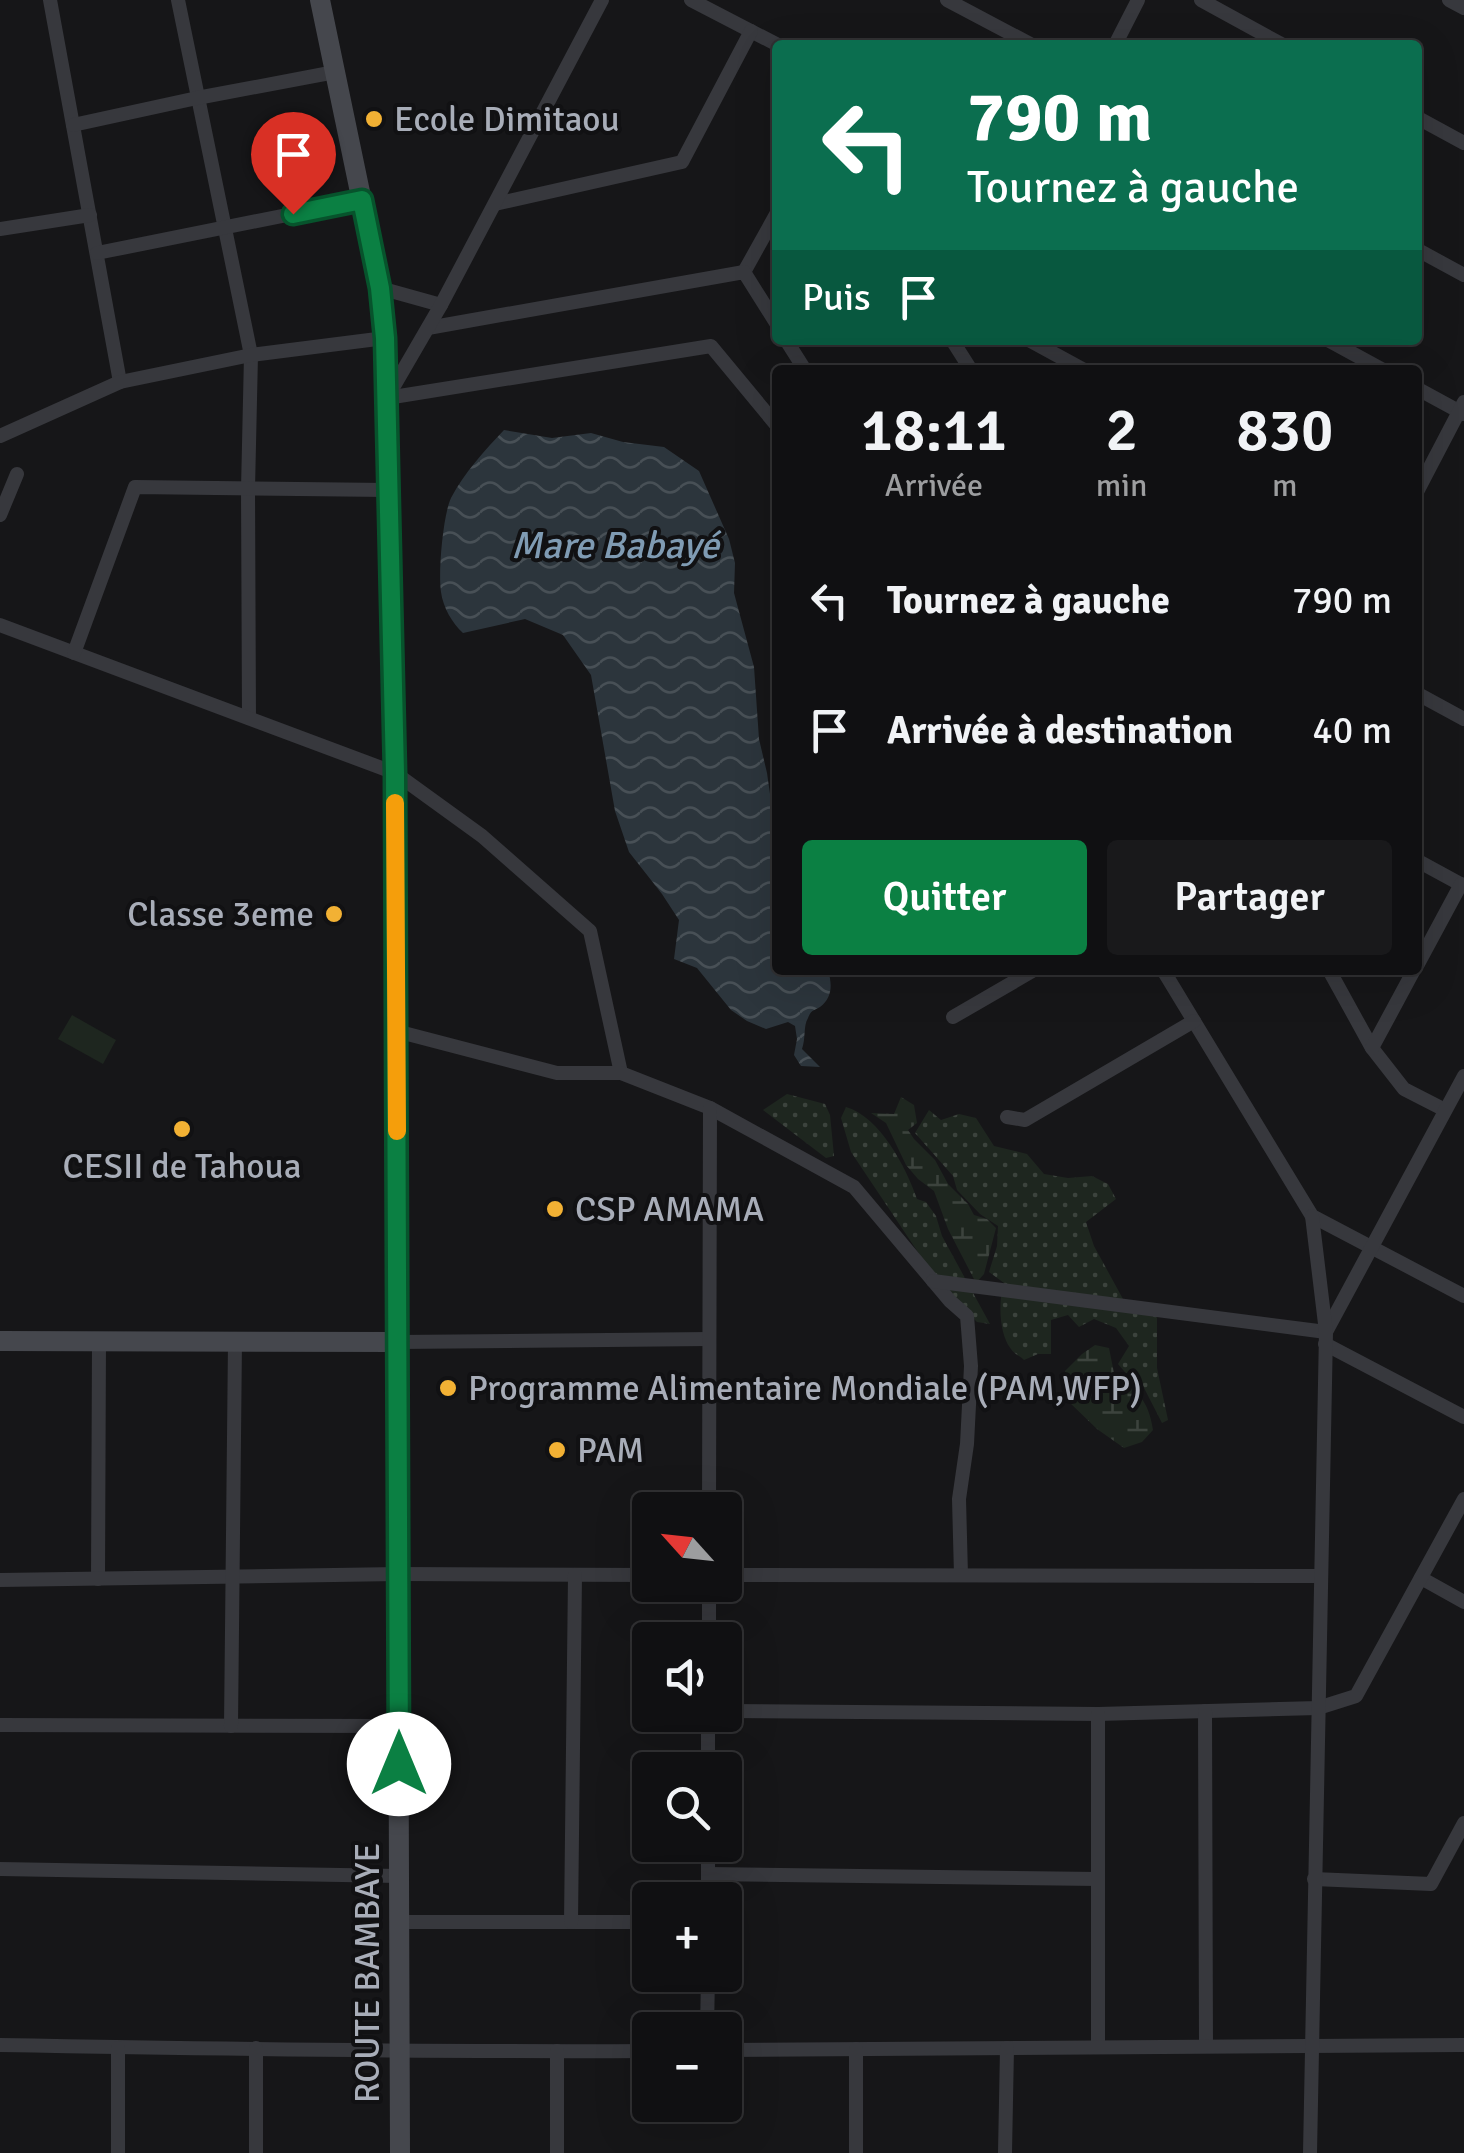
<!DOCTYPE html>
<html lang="fr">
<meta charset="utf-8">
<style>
:root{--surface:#101012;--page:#19191b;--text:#f1f3f6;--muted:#9c9d9f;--line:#303032;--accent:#0b8043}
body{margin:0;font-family:Signika,sans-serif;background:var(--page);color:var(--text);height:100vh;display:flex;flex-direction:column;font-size:38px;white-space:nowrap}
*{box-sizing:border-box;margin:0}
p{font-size:32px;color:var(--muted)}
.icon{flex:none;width:55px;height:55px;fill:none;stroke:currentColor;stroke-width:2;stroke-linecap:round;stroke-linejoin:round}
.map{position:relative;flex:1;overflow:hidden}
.side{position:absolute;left:772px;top:365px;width:650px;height:610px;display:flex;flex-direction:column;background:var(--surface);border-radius:10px;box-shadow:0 10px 40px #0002,0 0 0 2px var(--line)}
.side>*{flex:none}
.hud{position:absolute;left:772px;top:40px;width:650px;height:305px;border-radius:10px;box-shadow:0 10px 40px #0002,0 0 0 2px var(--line);background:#0b6e4f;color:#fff;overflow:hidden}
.needle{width:65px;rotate:297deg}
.tools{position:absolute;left:632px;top:1492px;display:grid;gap:20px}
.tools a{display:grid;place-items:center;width:110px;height:110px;border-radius:10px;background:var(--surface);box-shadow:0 10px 40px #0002,0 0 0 2px var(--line);font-size:50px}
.pin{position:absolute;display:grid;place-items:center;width:85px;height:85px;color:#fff;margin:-102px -42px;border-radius:50% 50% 50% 0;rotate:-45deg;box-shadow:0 0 10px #0007}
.pin .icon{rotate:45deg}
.me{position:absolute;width:110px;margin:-55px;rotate:0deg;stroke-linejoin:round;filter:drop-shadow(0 0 8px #0008)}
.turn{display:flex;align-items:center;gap:35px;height:210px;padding:0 30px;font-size:45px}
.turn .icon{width:130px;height:130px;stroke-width:2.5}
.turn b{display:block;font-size:70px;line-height:85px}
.then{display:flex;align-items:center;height:95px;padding:0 30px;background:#0003;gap:20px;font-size:38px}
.eta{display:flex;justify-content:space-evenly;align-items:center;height:170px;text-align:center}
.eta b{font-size:60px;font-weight:600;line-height:70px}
.primary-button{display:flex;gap:20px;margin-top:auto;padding:20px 30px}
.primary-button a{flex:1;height:115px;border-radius:10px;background:var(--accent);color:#fff;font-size:40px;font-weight:600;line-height:115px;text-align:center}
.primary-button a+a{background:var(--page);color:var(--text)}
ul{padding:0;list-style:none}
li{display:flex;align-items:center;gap:30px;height:130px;padding:0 30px}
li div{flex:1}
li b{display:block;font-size:38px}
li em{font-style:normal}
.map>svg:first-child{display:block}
.grass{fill:url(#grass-dots)}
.wetland{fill:url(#wetland-marsh)}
.garden{fill:#1e261f}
.water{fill:url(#water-waves)}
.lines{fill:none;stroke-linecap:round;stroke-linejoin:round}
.street{stroke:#37383d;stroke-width:14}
.secondary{stroke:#45474d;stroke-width:20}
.route-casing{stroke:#07532c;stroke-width:25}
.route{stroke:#0b8043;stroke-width:18}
.slow{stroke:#f59e0b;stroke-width:18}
.poi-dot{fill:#f2b134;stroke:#111113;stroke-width:4}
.labels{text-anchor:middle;stroke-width:8;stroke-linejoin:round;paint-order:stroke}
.poi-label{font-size:35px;fill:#a8adb8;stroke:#111113;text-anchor:start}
.street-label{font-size:35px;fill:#a8adb8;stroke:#111113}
.water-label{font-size:38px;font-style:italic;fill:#7f9bb3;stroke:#111113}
</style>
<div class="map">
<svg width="1464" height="2153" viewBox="0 0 1464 2153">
<defs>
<pattern id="grass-dots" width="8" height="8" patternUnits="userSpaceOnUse" patternTransform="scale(2.5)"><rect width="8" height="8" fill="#1e261f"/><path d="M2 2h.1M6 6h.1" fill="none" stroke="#3c433d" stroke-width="1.8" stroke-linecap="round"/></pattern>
<pattern id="wetland-marsh" width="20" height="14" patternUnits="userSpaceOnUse" patternTransform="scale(2.5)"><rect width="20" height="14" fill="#1e261f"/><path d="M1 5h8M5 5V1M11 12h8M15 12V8" fill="none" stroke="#3c433d"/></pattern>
<pattern id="water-waves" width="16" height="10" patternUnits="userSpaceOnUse" patternTransform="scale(2.5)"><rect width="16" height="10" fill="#2c353c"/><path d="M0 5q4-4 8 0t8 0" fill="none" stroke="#485056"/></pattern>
</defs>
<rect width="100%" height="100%" fill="#161618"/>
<g class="grass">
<polygon points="787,1094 825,1104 830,1115 834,1156 826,1158 763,1110"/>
<path d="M846 1107C880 1117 906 1167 917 1199L926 1202 936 1216 942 1236 990 1324 977 1322 942 1288 851 1152 841 1118Z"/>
<path d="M929 1110 941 1120 959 1114 976 1118 994 1146 1027 1154 1044 1174 1068 1178 1092 1176 1108 1184 1116 1199 1086 1222 1094 1246 1123 1299 1157 1307V1368L1168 1420 1162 1423 1142 1384 1130 1378 1118 1364 1129 1346 1116 1328 1094 1319 1079 1327 1068 1315 1051 1320V1354H1038L1024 1360C1020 1356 1014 1354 1011 1349 999 1334 998 1301 1004 1283L989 1272 997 1246 998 1226 980 1214 957 1190 953 1176 915 1133Z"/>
</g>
<g class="wetland">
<polygon points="901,1097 914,1105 917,1123 908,1130 914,1139 935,1160 948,1184 968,1204 974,1215 987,1219 996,1228 984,1274 976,1283 948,1229 934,1191 918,1179 906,1165 886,1123 871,1113 894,1114"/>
<path d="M1095 1345 1109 1348 1114 1373C1137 1390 1149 1401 1153 1430L1142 1442 1124 1448 1097 1429 1068 1401 1065 1371 1082 1354Z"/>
</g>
<polygon class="garden" points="72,1015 116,1040 103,1064 58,1039"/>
<path class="water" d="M504 430 552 438 591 433 623 442 664 447 699 471 729 539 735 563 734 593 754 667 759 739 767 773 774 822 777 828 778 970H828C832 984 833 997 820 1007 812 1012 812 1009 808 1018 803 1026 806 1038 802 1049L820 1067 801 1066 794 1055 797 1039 795 1026 788 1022 766 1029 747 1021 731 1010 697 968 674 959 679 920 662 894 629 852 615 811 591 675 563 635 525 619 463 633C452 623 443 607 441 592 438 573 443 515 451 498 464 473 485 450 504 430Z"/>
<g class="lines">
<g class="street">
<polyline points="50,0 120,382"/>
<polyline points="178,0 251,355 248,489 249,718"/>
<polyline points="691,0 778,45"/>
<polyline points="947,0 1032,45"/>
<polyline points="1201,0 1283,45"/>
<polyline points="1449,0 1464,8"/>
<polyline points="1115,45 1138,0"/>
<polyline points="1418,118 1464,143"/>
<polyline points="73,125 197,98 335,72"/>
<polyline points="495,204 682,162 751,31"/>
<polyline points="0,229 90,215"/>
<polyline points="1418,250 1464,275"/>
<polyline points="97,253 362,200"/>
<polyline points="744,272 778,211"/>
<polyline points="380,288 441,305"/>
<polyline points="428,328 744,272 778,326"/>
<polyline points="786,340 805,370"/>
<polyline points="952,340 971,370"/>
<polyline points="1029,340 1084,370"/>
<polyline points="1328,340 1383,370"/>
<polyline points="1418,389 1464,414"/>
<polyline points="387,398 441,305 602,0"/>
<polyline points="387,398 711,346 778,427"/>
<polyline points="0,436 120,382 251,355 385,338"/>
<polyline points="1418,490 1464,402"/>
<polyline points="0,515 17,474"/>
<polyline points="0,625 395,773 482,836 590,931 621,1073"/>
<polyline points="74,653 135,487 387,490"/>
<polyline points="1418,694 1464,719"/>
<polyline points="1418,861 1464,886"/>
<polyline points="1418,964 1461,884"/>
<polyline points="1163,970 1312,1216 1464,1296"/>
<polyline points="1329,970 1372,1048 1404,1089 1445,1110"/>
<polyline points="953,1017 1034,970"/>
<polyline points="396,1031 557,1073 621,1073 710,1108 854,1187 950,1301 967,1316 971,1366 967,1444 959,1499 961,1575"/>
<polyline points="1372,1048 1414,970"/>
<polyline points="1007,1117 1025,1120 1194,1021"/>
<polyline points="933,1281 1326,1332 1464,1076"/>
<polyline points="398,1342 709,1339"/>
<polyline points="1325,1344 1464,1417"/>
<polyline points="709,1510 710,1108"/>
<polyline points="725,1575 1321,1576"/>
<polyline points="1421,1578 1464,1602"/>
<polyline points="98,1579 99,1341"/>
<polyline points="0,1580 398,1574 650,1575"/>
<polyline points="709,1640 709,1585"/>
<polyline points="725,1711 1098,1714 1318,1708 1356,1696 1464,1499"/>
<polyline points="1205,1711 1206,2046"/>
<polyline points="0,1725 399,1726"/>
<polyline points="231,1726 235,1341"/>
<polyline points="708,1770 708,1715"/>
<polyline points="0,1869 399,1876"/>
<polyline points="708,1874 1098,1879"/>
<polyline points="1314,1879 1431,1884 1464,1823"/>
<polyline points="708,1900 708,1845"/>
<polyline points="400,1922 650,1922"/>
<polyline points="571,1922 575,1575"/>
<polyline points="707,2030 708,1975"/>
<path d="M0 2045C217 2049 433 2052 650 2051"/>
<polyline points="1098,2047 1098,1714"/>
<polyline points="256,2048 256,2153"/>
<polyline points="725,2050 1464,2045"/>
<polyline points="118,2153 118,2048"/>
<polyline points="557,2153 557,2051"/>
<polyline points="856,2153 856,2049"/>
<polyline points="1005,2153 1007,2048"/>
<polyline points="1310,2153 1326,1332 1312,1216"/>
</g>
<g class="secondary">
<polyline points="320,0 380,288 387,398 387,490 395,773 400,2153"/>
<polyline points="0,1341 398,1342"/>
</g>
</g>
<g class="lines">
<defs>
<polyline id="route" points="293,214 362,200 380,288 385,338 395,773 399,1764"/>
</defs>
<use href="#route" class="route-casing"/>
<use href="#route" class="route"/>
<polyline class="slow" points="395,803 397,1131"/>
</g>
<g class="poi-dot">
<circle cx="374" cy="119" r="10"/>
<circle cx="334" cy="914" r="10"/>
<circle cx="182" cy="1129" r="10"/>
<circle cx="555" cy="1209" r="10"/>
<circle cx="448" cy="1388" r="10"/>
<circle cx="557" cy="1450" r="10"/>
</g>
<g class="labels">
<g class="poi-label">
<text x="394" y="131">Ecole Dimitaou</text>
<text x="314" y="926" text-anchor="end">Classe 3eme</text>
<text x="182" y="1178" text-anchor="middle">CESII de Tahoua</text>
<text x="575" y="1221">CSP AMAMA</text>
<text x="468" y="1400">Programme Alimentaire Mondiale (PAM,WFP)</text>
<text x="577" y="1462">PAM</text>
</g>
<g class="street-label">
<text transform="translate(367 1973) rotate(-90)" y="12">ROUTE BAMBAYE</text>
</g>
<g class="water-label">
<text x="615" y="558">Mare Babayé</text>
</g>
</g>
</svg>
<div class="tools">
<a><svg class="needle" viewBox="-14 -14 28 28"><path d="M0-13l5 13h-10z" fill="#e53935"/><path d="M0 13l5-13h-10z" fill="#9c9d9f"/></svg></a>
<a><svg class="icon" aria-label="sound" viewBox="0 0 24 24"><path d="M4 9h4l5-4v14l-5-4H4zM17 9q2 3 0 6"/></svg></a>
<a><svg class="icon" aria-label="search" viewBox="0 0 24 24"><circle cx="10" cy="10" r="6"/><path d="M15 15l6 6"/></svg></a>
<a>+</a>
<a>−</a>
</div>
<div class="pin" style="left:293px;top:214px;background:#d93025"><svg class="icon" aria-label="arrive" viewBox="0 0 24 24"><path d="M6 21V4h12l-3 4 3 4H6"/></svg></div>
<svg class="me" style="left:399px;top:1764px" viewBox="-20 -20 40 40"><circle r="19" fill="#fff"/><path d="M0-13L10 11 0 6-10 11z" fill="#0b8043"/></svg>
<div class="hud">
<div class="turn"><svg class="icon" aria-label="left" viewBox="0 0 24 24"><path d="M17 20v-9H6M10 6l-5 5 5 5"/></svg><div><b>790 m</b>Tournez à gauche</div></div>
<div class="then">Puis<svg class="icon" aria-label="arrive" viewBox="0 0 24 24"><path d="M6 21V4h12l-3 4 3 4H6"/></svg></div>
</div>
<section class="side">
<div class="eta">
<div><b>18:11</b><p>Arrivée</p></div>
<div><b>2</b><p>min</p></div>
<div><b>830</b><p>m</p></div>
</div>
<ul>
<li><svg class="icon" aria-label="left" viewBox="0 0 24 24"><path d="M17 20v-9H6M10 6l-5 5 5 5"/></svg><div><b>Tournez à gauche</b></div><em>790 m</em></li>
<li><svg class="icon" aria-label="arrive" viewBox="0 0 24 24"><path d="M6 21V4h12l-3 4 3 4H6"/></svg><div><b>Arrivée à destination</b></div><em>40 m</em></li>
</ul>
<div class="primary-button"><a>Quitter</a><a>Partager</a></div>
</section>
</div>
